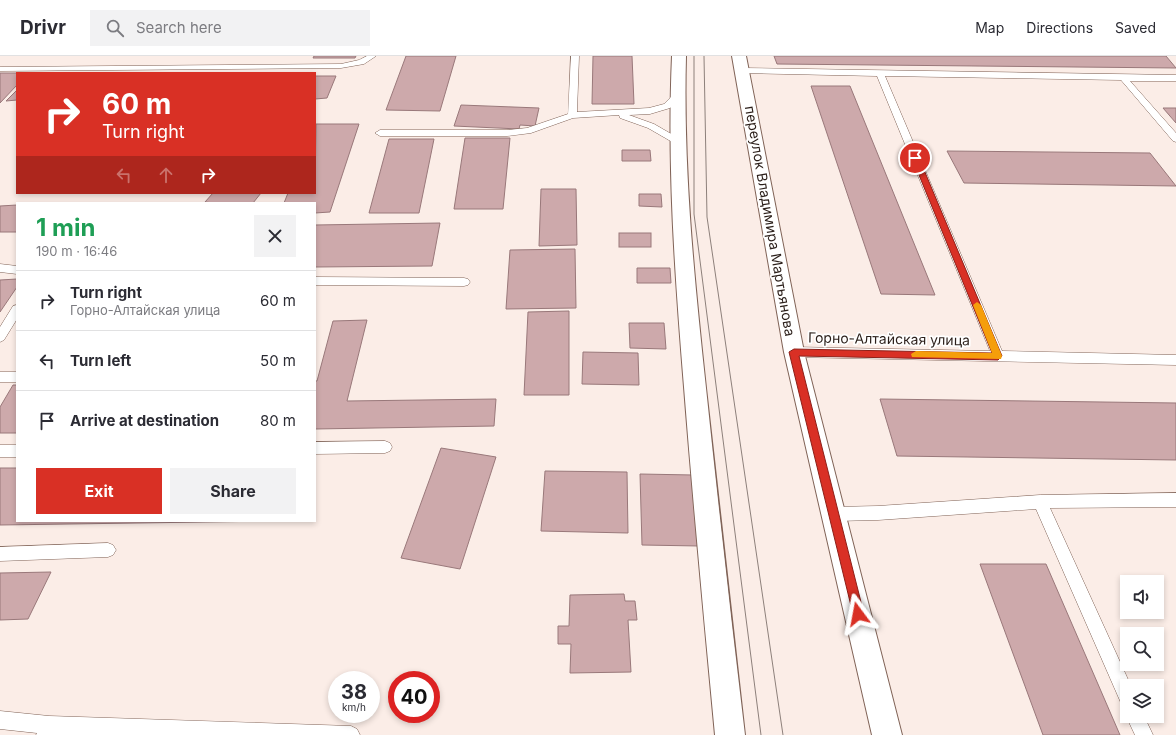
<!DOCTYPE html>
<meta charset="utf-8">
<style>
:root{--surface:#fff;--page:#f2f2f3;--text:#2b2b33;--muted:#7c7c81;--line:#e1e1e2;--accent:#d93025}
body{margin:0;font-family:Inter,sans-serif;background:var(--page);color:var(--text);height:100vh;display:flex;flex-direction:column;font-size:15px;white-space:nowrap}
*{box-sizing:border-box;margin:0}
p{font-size:13px;color:var(--muted)}
.icon{flex:none;width:22px;height:22px;fill:none;stroke:currentColor;stroke-width:2;stroke-linecap:round;stroke-linejoin:round}
.map{position:relative;flex:1;overflow:hidden}
.panel{position:absolute;left:16px;top:146px;width:300px;height:320px;display:flex;flex-direction:column;background:var(--surface);border-radius:0px;box-shadow:0 2px 6px #0003}
.panel>*{flex:none}
.top-card{position:absolute;left:16px;top:16px;width:300px;height:122px;border-radius:0px;box-shadow:0 2px 6px #0003;background:#d93025;color:#fff;overflow:hidden}
.tools{position:absolute;left:1120px;top:519px;display:grid;gap:8px}
.tools a{display:grid;place-items:center;width:44px;height:44px;border-radius:0px;background:var(--surface);box-shadow:0 2px 6px #0003;font-size:20px}
.speed{position:absolute;left:328px;top:615px;display:flex;gap:8px;font-size:20px;font-weight:700;text-align:center}
.speed>*{display:grid;place-content:center;width:52px;height:52px;border-radius:50%;background:var(--surface);box-shadow:0 2px 6px #0003;line-height:1}
.speed small{font-size:10px;font-weight:400}
.speed .limit{border:6px solid #d22;background:#fff;color:#111}
.pin{position:absolute;display:grid;place-items:center;width:34px;height:34px;color:#fff;margin:-17px;border:2px solid #fff;border-radius:50%;box-shadow:0 1px 4px #0007}
.me{position:absolute;width:44px;margin:-22px;rotate:347deg;stroke-linejoin:round;filter:drop-shadow(0 0 3px #0008)}
.turn{display:flex;align-items:center;gap:14px;height:84px;padding:0 20px;font-size:18px}
.turn .icon{width:52px;height:52px;stroke-width:2.5}
.turn b{display:block;font-size:28px;line-height:34px}
.lanes{display:flex;align-items:center;height:38px;padding:0 20px;background:#0003;justify-content:center;gap:20px;direction:ltr}
.lanes .off{opacity:.35}
.round{display:grid;place-items:center;flex:none;width:42px;height:42px;border-radius:0px;background:var(--page)}
.overview{display:flex;align-items:center;justify-content:space-between;height:68px;padding:0 20px}
h1{font-size:24px;font-weight:700;line-height:30px;color:#1e9e55}
.action{display:flex;gap:8px;margin-top:auto;padding:8px 20px}
.action a{flex:1;height:46px;border-radius:0px;background:var(--accent);color:#fff;font-size:16px;font-weight:700;line-height:46px;text-align:center}
.action a+a{background:var(--page);color:var(--text)}
ul{padding:0;list-style:none}
li{display:flex;align-items:center;gap:12px;height:60px;padding:0 20px;border-top:1px solid var(--line)}
li div{flex:1}
li b{display:block;font-size:15px}
li em{font-style:normal}
header{display:flex;align-items:center;gap:24px;box-sizing:border-box;height:56px;padding:0 20px;background:var(--surface);border-bottom:1px solid var(--line)}
header strong{font-size:19px}
nav{display:flex;gap:22px;margin-inline-start:auto;font-size:14px}
.search{width:280px;height:36px;background:var(--page);display:flex;align-items:center;gap:10px;box-sizing:border-box;padding:0 14px;border-radius:0px;color:var(--muted);font-size:15px}
.map>svg:first-child{display:block}
.building{fill:#cda9ab;stroke:#99787a}
.lines{fill:none;stroke-linecap:round;stroke-linejoin:round}
.service-casing{stroke:#806357;stroke-width:1}
.tertiary-casing{stroke:#806357;stroke-width:2}
.service{fill:#fff;fill-rule:evenodd}
.tertiary{fill:#fff;fill-rule:evenodd}
.tram{stroke:#8d807b;stroke-width:1}
.route{fill:#d93025;stroke:#8d1f18}
.slow{fill:#f59e0b}
.labels{text-anchor:middle;stroke-width:3.5;stroke-linejoin:round;paint-order:stroke}
.street-label{font-size:14px;fill:#2b1f1a;stroke:#fff}
</style>
<header>
<strong>Drivr</strong>
<div class="search"><svg class="icon" aria-label="search" viewBox="0 0 24 24"><circle cx="10" cy="10" r="6"/><path d="M15 15l6 6"/></svg>Search here</div>
<nav><a>Map</a><a>Directions</a><a>Saved</a></nav>
</header>
<div class="map">
<svg width="1176" height="679" viewBox="0 0 1176 679">
<rect width="100%" height="100%" fill="#fbede7"/>
<g class="building">
<polygon points="314,0 356,0 355,2 313,2"/>
<polygon points="406,0 456,0 440,55 386,54"/>
<polygon points="593,0 632,0 634,48 592,48"/>
<polygon points="774,0 1166,0 1176,12 777,8"/>
<polygon points="0,17 21,17 17,17 17,29 0,47"/>
<polygon points="315,20 336,20 327,42 315,43"/>
<polygon points="811,30 850,30 935,239 881,238"/>
<polygon points="17,34 17,44 6,45"/>
<polygon points="461,49 539,52 535,70 520,69 519,73 454,70"/>
<polygon points="1163,52 1176,52 1176,67"/>
<polygon points="316,68 359,68 330,156 315,157 315,147 284,147 288,137 315,137"/>
<polygon points="465,82 510,82 503,153 454,153"/>
<polygon points="389,83 434,83 419,157 369,157"/>
<polygon points="622,94 650,94 651,105 622,105"/>
<polygon points="947,95 1150,97 1176,130 964,127"/>
<polygon points="541,133 576,133 577,189 539,190"/>
<polygon points="213,137 261,137 253,147 213,147 205,146"/>
<polygon points="639,138 661,138 662,151 639,150"/>
<polygon points="17,149 17,176 0,176 0,150"/>
<polygon points="440,167 432,210 315,211 315,169"/>
<rect x="619" y="177" width="32" height="14"/>
<polygon points="575,193 576,252 506,253 510,194"/>
<polygon points="637,212 670,212 671,227 637,227"/>
<polygon points="17,223 17,231 0,256 0,224"/>
<polygon points="569,255 569,339 524,339 528,256"/>
<polygon points="367,264 347,345 496,343 494,370 315,373 315,325 317,325 333,265"/>
<polygon points="629,267 664,267 666,293 630,292"/>
<polygon points="583,296 638,297 639,329 582,328"/>
<polygon points="13,329 17,329 17,377 0,377 0,351"/>
<polygon points="880,343 1176,347 1176,404 897,400"/>
<polygon points="441,392 496,401 460,513 401,502"/>
<polygon points="0,412 17,412 17,465 273,465 0,469"/>
<polygon points="545,415 627,416 628,477 541,475"/>
<polygon points="640,418 693,419 699,490 642,489"/>
<polygon points="980,508 1046,508 1120,679 1043,679"/>
<polygon points="51,516 28,563 0,564 0,517"/>
<polygon points="624,538 625,545 635,545 637,564 628,564 631,616 570,617 571,588 558,588 558,570 569,570 570,539"/>
</g>
<g class="lines">
<defs>
<g id="service">
<polygon points="367,0 376,0 364,8 341,12 0,15 0,11 341,8 359,4"/>
<polygon points="571,0 579,0 577,56 649,52 664,48 674,38 680,38 681,40 680,42 670,52 650,58 629,59 654,68 680,83 682,85 680,87 674,87 648,72 620,62 619,59 573,62 531,77 507,80 380,80 375,77 380,74 507,74 527,72 568,58"/>
<polygon points="742,12 1176,19 1176,25 1130,25 1176,77 1176,86 1173,85 1121,24 885,20 1002,295 1176,299 1176,309 794,301 790,299 788,296 790,293 794,291 990,295 877,20 739,17 738,15 739,13"/>
<polygon points="0,208 17,210 17,218 0,216"/>
<polygon points="315,221 464,222 468,223 470,226 468,229 464,230 315,229"/>
<polygon points="17,249 17,263 4,284 0,286 0,271 13,250"/>
<rect x="0" y="316" width="17" height="10"/>
<polygon points="385,385 390,387 392,391 390,395 385,397 315,398 315,386"/>
<rect x="0" y="389" width="17" height="12"/>
<polygon points="1176,437 1176,451 1050,452 1131,630 1127,630 1127,650 1121,647 1036,453 878,464 834,465 829,463 827,458 829,453 834,451 878,450 1040,439"/>
<polygon points="108,487 113,489 116,494 113,499 108,501 0,505 0,491"/>
<polygon points="0,655 49,660 351,670 357,673 360,679 36,679 37,677 0,673"/>
<polygon points="1127,658 1127,660 1144,660 1153,679 1135,679 1126,660"/>
</g>
<g id="tertiary">
<path d="M672 0H686C683 111 694 221 706 332 718 447 731 563 745 679H715C704 563 693 447 684 331 675 221 667 111 672 0Z"/>
<polygon points="732,0 746,0 804,296 902,679 872,679 784,296"/>
</g>
</defs>
<use href="#service" class="service-casing"/>
<use href="#tertiary" class="tertiary-casing"/>
<use href="#service" class="service"/>
<use href="#tertiary" class="tertiary"/>
<g class="tram">
<polyline points="694,0 694,158 761,679"/>
<polyline points="704,0 707,161 783,679"/>
</g>
</g>
<polygon class="route" points="913,101 919,102 1002,300 998,304 799,300 864,558 862,562 858,564 854,562 853,558 789,296 794,293 992,297 912,102"/>
<polygon class="slow" points="977,246 981,249 1002,300 1001,303 912,301 911,298 916,295 992,297 973,249"/>
<g class="labels">
<g class="street-label">
<text transform="translate(770 165) rotate(80)" y="5">переулок Владимира Мартьянова</text>
<text transform="translate(889 283) rotate(1)" y="5">Горно-Алтайская улица</text>
</g>
</g>
</svg>
<div class="tools">
<a><svg class="icon" aria-label="sound" viewBox="0 0 24 24"><path d="M4 9h4l5-4v14l-5-4H4zM17 9q2 3 0 6"/></svg></a>
<a><svg class="icon" aria-label="search" viewBox="0 0 24 24"><circle cx="10" cy="10" r="6"/><path d="M15 15l6 6"/></svg></a>
<a><svg class="icon" aria-label="layers" viewBox="0 0 24 24"><path d="M12 4l9 5-9 5-9-5zM3 14l9 5 9-5"/></svg></a>
</div>
<div class="speed"><div>38<small>km/h</small></div><div class="limit">40</div></div>
<div class="pin" style="left:915px;top:102px;background:#d93025"><svg class="icon" aria-label="arrive" viewBox="0 0 24 24"><path d="M6 21V4h12l-3 4 3 4H6"/></svg></div>
<svg class="me" style="left:858px;top:558px" viewBox="-20 -20 40 40"><path d="M0-17L14 15 0 8-14 15z" fill="#d93025" stroke="#fff" stroke-width="4"/></svg>
<div class="top-card">
<div class="turn"><svg class="icon" aria-label="right" viewBox="0 0 24 24"><path d="M7 20v-9h11M14 6l5 5-5 5"/></svg><div><b>60 m</b>Turn right</div></div>
<div class="lanes"><svg class="icon off" aria-label="left" viewBox="0 0 24 24"><path d="M17 20v-9H6M10 6l-5 5 5 5"/></svg><svg class="icon off" aria-label="ahead" viewBox="0 0 24 24"><path d="M12 20V5M6 11l6-6 6 6"/></svg><svg class="icon" aria-label="right" viewBox="0 0 24 24"><path d="M7 20v-9h11M14 6l5 5-5 5"/></svg></div>
</div>
<section class="panel">
<div class="overview"><div><h1>1 min</h1><p>190 m · 16:46</p></div><a class="round"><svg class="icon" aria-label="close" viewBox="0 0 24 24"><path d="M6 6l12 12M18 6L6 18"/></svg></a></div>
<ul>
<li><svg class="icon" aria-label="right" viewBox="0 0 24 24"><path d="M7 20v-9h11M14 6l5 5-5 5"/></svg><div><b>Turn right</b><p>Горно-Алтайская улица</p></div><em>60 m</em></li>
<li><svg class="icon" aria-label="left" viewBox="0 0 24 24"><path d="M17 20v-9H6M10 6l-5 5 5 5"/></svg><div><b>Turn left</b></div><em>50 m</em></li>
<li><svg class="icon" aria-label="arrive" viewBox="0 0 24 24"><path d="M6 21V4h12l-3 4 3 4H6"/></svg><div><b>Arrive at destination</b></div><em>80 m</em></li>
</ul>
<div class="action"><a>Exit</a><a>Share</a></div>
</section>
</div>
